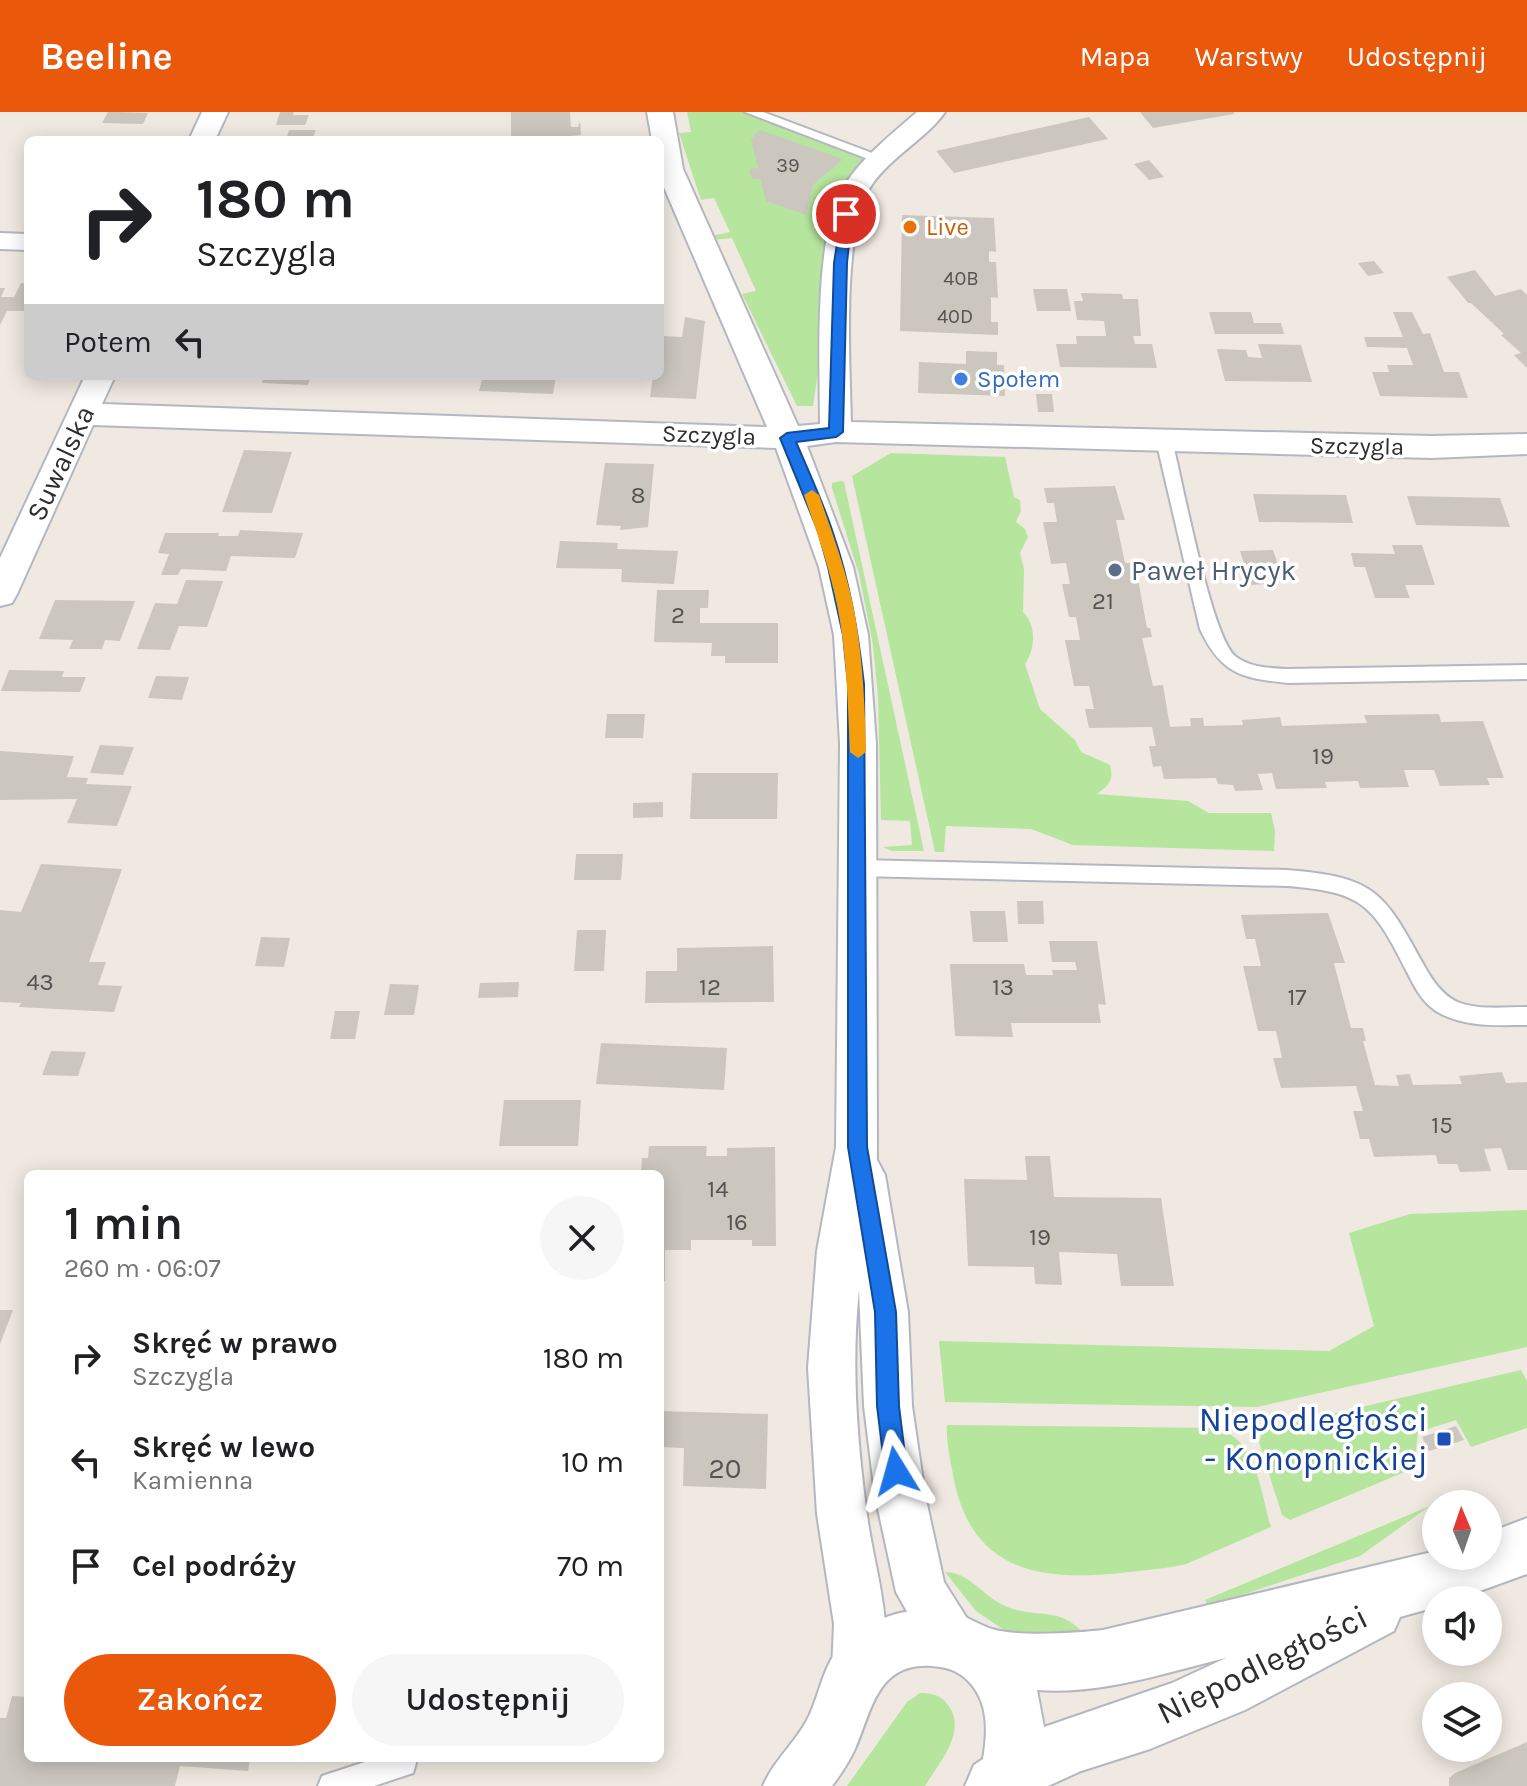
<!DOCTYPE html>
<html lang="pl">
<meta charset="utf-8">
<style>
:root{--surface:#fff;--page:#f6f6f6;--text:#202124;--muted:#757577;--accent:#ea580c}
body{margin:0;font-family:Karla,sans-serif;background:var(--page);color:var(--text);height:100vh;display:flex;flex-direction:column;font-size:30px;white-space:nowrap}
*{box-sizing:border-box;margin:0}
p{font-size:26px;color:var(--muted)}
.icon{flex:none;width:44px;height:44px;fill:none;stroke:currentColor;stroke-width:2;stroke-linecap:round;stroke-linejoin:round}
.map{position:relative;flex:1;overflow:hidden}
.sheet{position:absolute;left:24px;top:1058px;width:640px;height:592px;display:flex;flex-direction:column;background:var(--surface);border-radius:12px;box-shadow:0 4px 20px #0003}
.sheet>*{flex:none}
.banner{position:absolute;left:24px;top:24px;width:640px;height:244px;border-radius:12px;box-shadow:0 4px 20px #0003;background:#fff;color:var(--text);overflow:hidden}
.needle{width:52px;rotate:358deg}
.tools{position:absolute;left:1422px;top:1378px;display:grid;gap:16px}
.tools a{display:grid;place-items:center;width:80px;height:80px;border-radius:50%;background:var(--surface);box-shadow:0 4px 20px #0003;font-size:40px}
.pin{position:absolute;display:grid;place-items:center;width:68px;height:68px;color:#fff;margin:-34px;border:4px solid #fff;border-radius:50%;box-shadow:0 2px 8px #0007}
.me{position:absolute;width:88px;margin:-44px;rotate:352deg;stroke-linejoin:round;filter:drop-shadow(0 0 6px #0008)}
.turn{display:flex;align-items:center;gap:28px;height:168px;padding:0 40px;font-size:36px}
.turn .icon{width:104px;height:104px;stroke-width:2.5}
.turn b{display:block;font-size:56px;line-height:68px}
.then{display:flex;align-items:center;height:76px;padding:0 40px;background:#0003;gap:16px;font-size:30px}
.round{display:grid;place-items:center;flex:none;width:84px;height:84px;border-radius:42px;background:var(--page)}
.overview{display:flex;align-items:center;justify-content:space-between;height:136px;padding:0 40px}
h1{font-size:48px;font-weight:600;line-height:60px}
.button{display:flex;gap:16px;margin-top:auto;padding:16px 40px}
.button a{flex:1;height:92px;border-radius:48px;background:var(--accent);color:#fff;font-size:32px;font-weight:600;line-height:92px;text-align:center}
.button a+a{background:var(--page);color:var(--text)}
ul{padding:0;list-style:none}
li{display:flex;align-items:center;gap:24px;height:104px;padding:0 40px}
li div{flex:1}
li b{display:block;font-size:30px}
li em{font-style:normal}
header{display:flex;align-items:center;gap:48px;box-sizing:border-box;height:112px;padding:0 40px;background:var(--accent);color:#fff}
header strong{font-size:38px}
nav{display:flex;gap:44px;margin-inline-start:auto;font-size:28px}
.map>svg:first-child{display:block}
.green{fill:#b6e59e}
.building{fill:#cbc7bf}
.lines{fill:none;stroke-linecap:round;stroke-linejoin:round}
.lane-casing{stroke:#b4b7c1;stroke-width:4}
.street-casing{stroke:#b4b7c1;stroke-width:4}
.secondary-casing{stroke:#b4b7c1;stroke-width:4}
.lane{fill:#fff;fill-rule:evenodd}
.street{fill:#fff;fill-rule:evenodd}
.secondary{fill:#fff;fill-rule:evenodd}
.route{fill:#1a73e8;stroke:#114b97;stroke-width:2}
.slow{fill:#f59e0b}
.food-dot{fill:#e8710a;stroke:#fff;stroke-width:3}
.shop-dot{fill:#3f7fe0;stroke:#fff;stroke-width:3}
.service-dot{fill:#5c6f8a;stroke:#fff;stroke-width:3}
.transit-dot{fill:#1a4fb4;stroke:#fff;stroke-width:3}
.labels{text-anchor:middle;stroke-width:7;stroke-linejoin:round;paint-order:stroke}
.far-number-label{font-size:20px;fill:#555452}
.far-food-label{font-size:24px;fill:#c56008;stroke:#fff;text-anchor:start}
.far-shop-label{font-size:24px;fill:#366cbe;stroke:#fff;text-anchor:start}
.far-street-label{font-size:24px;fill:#2e2e2e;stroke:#fff}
.number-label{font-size:24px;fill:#555452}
.street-label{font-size:28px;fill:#2e2e2e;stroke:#fff}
.service-label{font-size:28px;fill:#4e5e75;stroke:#fff;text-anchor:start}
.near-number-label{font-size:28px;fill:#555452}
.near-transit-label{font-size:34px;fill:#164399;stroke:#fff;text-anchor:end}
.near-street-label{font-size:34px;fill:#2e2e2e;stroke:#fff}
</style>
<header>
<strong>Beeline</strong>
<nav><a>Mapa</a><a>Warstwy</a><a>Udostępnij</a></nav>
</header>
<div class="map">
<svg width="1527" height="1674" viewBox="0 0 1527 1674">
<rect width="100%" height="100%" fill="#efe9e1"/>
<g class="green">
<polygon points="687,0 751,0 869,42 840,76 830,103 818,260 813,294 797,294 742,182 756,179 732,126 713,128 712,124 730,120 714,86 701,88 679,21 691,20"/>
<path d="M891 341 1005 345 1014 385 1020 388 1021 399 1016 410 1025 417 1028 425 1020 441 1024 457 1023 500C1036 512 1036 537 1025 552L1040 597 1075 628 1081 640 1110 653C1114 669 1109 673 1097 682L1188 689 1209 701H1271L1275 719 1274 739 1073 733 1031 717 946 714 944 740H935L852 364Z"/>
<polygon points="841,369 844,370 924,739 892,739 883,735 912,733 910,709 881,708 878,584 873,533 859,462 832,376 832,371"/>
<polygon points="1527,1098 1527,1235 1257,1295 945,1290 939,1229 1329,1239 1374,1214 1349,1121 1410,1102"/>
<polygon points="1521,1258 1527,1269 1527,1316 1471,1335 1456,1308 1418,1320 1414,1356 1290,1408 1282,1403 1259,1330 1263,1318"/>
<path d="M947 1313 1215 1316C1257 1326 1260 1378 1271 1415L1186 1452 1172 1455C1081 1466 978 1485 954 1368 951 1350 946 1332 947 1313Z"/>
<polygon points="1430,1394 1360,1444 1208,1494 1205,1488"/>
<path d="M945 1460C969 1460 982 1483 1003 1493 1036 1509 1061 1491 1087 1526L1013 1524 976 1499Z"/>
<path d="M920 1581C932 1581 941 1583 948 1593 968 1619 939 1651 925 1674H847L907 1590Z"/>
</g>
<g class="building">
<polygon points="108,0 117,0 148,1 143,12 102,11"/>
<polygon points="280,0 294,0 293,3 309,3 305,13 276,13"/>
<polygon points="511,0 570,0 571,15 578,15 580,9 581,23 571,24 571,28 511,28"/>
<polygon points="1140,0 1234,0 1234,2 1153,16"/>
<polygon points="1089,5 1108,27 954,61 936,39"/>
<polygon points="289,18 316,18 312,28 286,28"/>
<polygon points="760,18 843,47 813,73 806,103 766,89 760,66 752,67 749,57 758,56 751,27"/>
<polygon points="1149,48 1164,65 1149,68 1134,52"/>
<polygon points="902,103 994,106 996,140 989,139 989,150 996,150 998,186 991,185 991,210 998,210 998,223 900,219"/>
<polygon points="1374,149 1384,161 1368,164 1358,151"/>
<polygon points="1475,158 1495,184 1521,177 1527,183 1527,256 1514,243 1521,241 1501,223 1504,222 1471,191 1468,191 1447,165"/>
<polygon points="21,171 28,172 28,199 7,199 0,213 0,176 5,176 1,185 14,185"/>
<polygon points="1033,177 1067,177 1071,199 1037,199"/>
<polygon points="1081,181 1122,182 1123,187 1138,187 1141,224 1133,224 1135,232 1152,232 1157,256 1060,255 1056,232 1077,232 1076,224 1106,224 1104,209 1077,208 1074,189 1083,189"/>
<polygon points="1209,200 1251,200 1254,211 1281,211 1284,222 1215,222"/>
<polygon points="1393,200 1412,200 1423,222 1430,221 1444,260 1459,260 1468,286 1380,284 1372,260 1389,260 1387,253 1413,253 1407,236 1367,235 1364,225 1403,225"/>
<polygon points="685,205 705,209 696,287 650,285 653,264 660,264 662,224 682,225"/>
<polygon points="1258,232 1301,233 1312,270 1225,269 1217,237 1246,238 1248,245 1262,246"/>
<polygon points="966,239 997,240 997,253 1004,253 1005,284 918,281 919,250 966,252"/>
<polygon points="264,264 311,264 308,273 262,271"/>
<polygon points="483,264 556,264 553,282 479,279"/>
<polygon points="1036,282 1052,282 1054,300 1038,300"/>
<polygon points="244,338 292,340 272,401 222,400"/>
<polygon points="605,351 654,352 648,415 620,418 621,414 596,413"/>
<polygon points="1115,374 1125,408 1116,408 1125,451 1135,451 1147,516 1150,516 1152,525 1142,526 1153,574 1163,573 1170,615 1191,614 1190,606 1203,606 1204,614 1243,613 1242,608 1280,605 1282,614 1367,611 1364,603 1377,603 1439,602 1441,610 1483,609 1504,666 1487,666 1490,673 1440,674 1434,658 1404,658 1409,675 1360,676 1358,669 1325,670 1327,676 1276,677 1272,661 1258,662 1263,678 1235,679 1233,673 1218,672 1216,666 1164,667 1161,654 1153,655 1149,634 1156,634 1152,615 1089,616 1085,597 1094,597 1089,574 1074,574 1065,528 1080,528 1076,505 1069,505 1062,472 1070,472 1066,451 1051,452 1043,410 1057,410 1054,391 1047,391 1044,376"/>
<polygon points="1253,382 1346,383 1353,411 1259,410"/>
<polygon points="1407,384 1500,386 1510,415 1416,413"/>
<polygon points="240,418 303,421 295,446 231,444 226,459 181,457 178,463 161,463 169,442 158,441 165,421 219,421 218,424 238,424"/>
<polygon points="560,429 618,431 617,437 678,439 674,472 621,470 622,457 556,456"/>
<polygon points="1392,433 1422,433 1435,473 1405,473 1410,486 1375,486 1365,455 1354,455 1351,441 1395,442"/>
<polygon points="1273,438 1278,452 1263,452 1269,472 1251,473 1240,439"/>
<polygon points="186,468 223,469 207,515 179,514 170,538 137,537 155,491 177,492"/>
<polygon points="657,478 709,478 708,496 700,496 700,511 778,511 778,551 725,551 725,544 711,544 712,531 654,530"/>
<polygon points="55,488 135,489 120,529 105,528 102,537 69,537 73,528 39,527"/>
<polygon points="9,558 64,559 62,565 86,565 80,580 1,579"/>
<polygon points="156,564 189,565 182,588 148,586"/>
<polygon points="607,602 645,602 643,626 605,626"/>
<polygon points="100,633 134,635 123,663 90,661"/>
<polygon points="0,639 74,644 67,665 88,666 86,672 132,674 117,714 67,711 77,687 0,688"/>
<polygon points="692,661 778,661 777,707 690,707"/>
<polygon points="663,690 663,705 633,706 633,691"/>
<polygon points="576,742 623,742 621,768 574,768"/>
<polygon points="41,752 122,757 89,850 106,850 98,873 122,874 114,900 19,895 21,891 0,890 0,798 21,800"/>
<polygon points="1017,789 1043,789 1044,812 1018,812"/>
<polygon points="970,799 1005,799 1008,830 973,830"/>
<polygon points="1328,801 1345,851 1334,851 1351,916 1363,916 1366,929 1363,929 1375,973 1399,974 1396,963 1410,962 1413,973 1462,972 1459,964 1502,960 1506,971 1527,970 1527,1058 1508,1058 1501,1036 1484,1037 1491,1059 1460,1060 1457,1052 1438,1052 1436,1043 1374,1045 1369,1027 1360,1027 1353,999 1363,999 1356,974 1281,976 1273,946 1282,946 1276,919 1258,919 1243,854 1261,854 1255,827 1246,827 1241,803"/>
<polygon points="577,818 606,818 604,859 574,859"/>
<polygon points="261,825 290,826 284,855 255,854"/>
<polygon points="1049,829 1097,829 1106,893 1098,892 1101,911 1011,911 1013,925 955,924 950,852 1024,852 1026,863 1053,863 1052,858 1077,858 1075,850 1052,850"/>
<polygon points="773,834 774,890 645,891 646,859 677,859 677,836"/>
<polygon points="519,870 518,885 478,886 480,871"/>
<polygon points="390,872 419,873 414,903 384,903"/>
<polygon points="335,899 360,899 355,927 330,927"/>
<polygon points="601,931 727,936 724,978 596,972"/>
<polygon points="51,939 86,940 78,964 42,963"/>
<polygon points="504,988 581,988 578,1034 499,1034"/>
<polygon points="649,1034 707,1034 706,1044 727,1044 727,1036 775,1035 776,1134 752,1134 752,1128 691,1128 691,1138 665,1138 665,1169 660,1169 660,1062 641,1062 642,1046 648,1046"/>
<polygon points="1025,1044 1050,1044 1054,1085 1161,1086 1174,1174 1121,1174 1117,1142 1059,1140 1062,1173 1035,1172 1034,1155 968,1154 964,1067 1027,1068"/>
<polygon points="0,1198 13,1198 0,1232"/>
<polygon points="660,1299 768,1302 766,1377 683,1374 684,1336 660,1335"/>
<polygon points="1456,1314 1464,1328 1429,1339 1422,1325"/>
<polygon points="12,1584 28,1585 28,1646 250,1646 248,1659 180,1654 175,1674 0,1674 0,1606 6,1606"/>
<polygon points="1527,1630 1527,1674 1449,1674 1449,1666 1455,1661"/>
</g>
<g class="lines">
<defs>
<g id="lane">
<polygon points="745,0 763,0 888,47 876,50"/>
<path d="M1164 323 1172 328C1182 368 1211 523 1235 544 1250 556 1270 556 1288 557L1527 553V567L1288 571C1241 566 1221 562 1200 517L1156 328Z"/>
<path d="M858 748 1287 758C1378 765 1384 781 1426 857 1434 871 1444 885 1460 891 1480 898 1505 895 1527 895V913C1497 913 1464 916 1436 899 1422 890 1414 874 1407 860 1373 793 1364 780 1287 774L858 764 851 762 848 756 851 750Z"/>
<polygon points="377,1646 414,1646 416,1651 413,1661 374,1674 318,1674 322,1664"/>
</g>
<g id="street">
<polygon points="202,0 228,0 215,28 189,28"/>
<path d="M647 0H673L683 57 798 314 820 312C820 252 813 124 844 74 863 44 891 23 917 0H945C925 28 891 44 871 74 841 119 850 254 851 310L1432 324 1527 322V342L1432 346 836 330 807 334 853 455 868 523 876 632 877 1048 885 1063 908 1200 912 1294 925 1383 944 1470 968 1508 976 1526 968 1544 950 1552 932 1544 896 1480 875 1383 864 1294 859 1178C851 1251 857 1330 867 1403 874 1459 899 1522 876 1576L858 1584 840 1576 832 1558 834 1512 817 1402 808 1256 817 1139 836 1035 840 632 834 523 819 455 776 336 93 313 17 482 12 491 0 494V446L85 264H115L102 292 767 315 660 66V28H652Z"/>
<polygon points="0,121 28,122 28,138 0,137"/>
</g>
<path id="secondary" d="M1527 1406V1462L1455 1488H1436V1495L1400 1505 1394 1519 1245 1598 1150 1637 1081 1659 1048 1674H965L974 1653 983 1647C988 1618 989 1587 965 1566 955 1557 944 1555 931 1554 877 1551 872 1598 855 1637 849 1650 841 1662 832 1674H763C774 1647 798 1629 810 1602 819 1582 823 1558 836 1540 859 1509 909 1492 947 1499 963 1502 977 1512 992 1517 1018 1525 1076 1521 1103 1518L1436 1439V1444H1488V1421ZM1226 1546 1172 1571 1044 1615 1037 1578C1101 1583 1164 1561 1226 1546Z"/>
</defs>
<use href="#lane" class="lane-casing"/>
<use href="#street" class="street-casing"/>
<use href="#secondary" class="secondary-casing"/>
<use href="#lane" class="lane"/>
<use href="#street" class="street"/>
<use href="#secondary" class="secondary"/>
</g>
<path class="route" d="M842 100 852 102 847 151 843 320 836 325 796 330C809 360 823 390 833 421 850 470 858 521 864 572L867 1035 896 1200 899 1294 907 1359 904 1367 896 1370 888 1367 885 1359 877 1294 875 1200 848 1035V572L843 523 828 455 818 419 780 326 787 321 829 316 834 151Z"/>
<path class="slow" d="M812 378 819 383C833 424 849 465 856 509 863 552 865 596 866 640L858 646 850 640C848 596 847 552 840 509 833 465 818 424 804 383Z"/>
<circle class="food-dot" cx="910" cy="115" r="8"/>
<circle class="shop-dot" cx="961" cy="267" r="8"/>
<circle class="service-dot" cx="1115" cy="458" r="8"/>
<rect class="transit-dot" x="1436" y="1319" width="16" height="16" rx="4"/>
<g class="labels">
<g class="far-number-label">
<text x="788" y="60">39</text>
<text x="961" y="173">40B</text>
<text x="955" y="211">40D</text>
</g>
<g class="far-food-label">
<text x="926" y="123">Live</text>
</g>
<g class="far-shop-label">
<text x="977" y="275">Społem</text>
</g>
<g class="far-street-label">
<text transform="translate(709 323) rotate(2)" y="8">Szczygla</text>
<text transform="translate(1357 334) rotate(1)" y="8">Szczygla</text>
</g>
<g class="number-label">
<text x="638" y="391">8</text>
<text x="1103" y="497">21</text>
<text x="678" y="511">2</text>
<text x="1323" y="652">19</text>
<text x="40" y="878">43</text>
<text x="710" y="883">12</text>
<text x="1003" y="883">13</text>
<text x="1297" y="893">17</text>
<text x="1442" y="1021">15</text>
<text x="718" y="1085">14</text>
<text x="737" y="1118">16</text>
<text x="1040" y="1133">19</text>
</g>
<g class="street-label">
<text transform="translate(60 351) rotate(-65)" y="10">Suwalska</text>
</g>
<g class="service-label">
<text x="1131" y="468">Paweł Hrycyk</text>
</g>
<g class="near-number-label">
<text x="725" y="1366">20</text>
</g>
<g class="near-transit-label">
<text x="1428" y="1319">Niepodległości<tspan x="1428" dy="39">- Konopnickiej</tspan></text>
</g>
<g class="near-street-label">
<text transform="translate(1262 1552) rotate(-26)" y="12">Niepodległości</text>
</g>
</g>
</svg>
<div class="tools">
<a><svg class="needle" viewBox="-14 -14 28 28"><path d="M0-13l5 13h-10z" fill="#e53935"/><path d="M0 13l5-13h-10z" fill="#757577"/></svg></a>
<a><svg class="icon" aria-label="sound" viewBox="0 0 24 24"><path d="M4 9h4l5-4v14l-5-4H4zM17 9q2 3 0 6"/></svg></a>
<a><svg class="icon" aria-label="layers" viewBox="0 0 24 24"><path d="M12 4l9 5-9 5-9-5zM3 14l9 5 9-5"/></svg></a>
</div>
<div class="pin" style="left:846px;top:102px;background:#d93025"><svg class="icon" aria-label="arrive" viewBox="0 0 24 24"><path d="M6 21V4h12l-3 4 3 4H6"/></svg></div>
<svg class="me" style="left:896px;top:1359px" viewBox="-20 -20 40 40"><path d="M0-17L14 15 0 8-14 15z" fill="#1a73e8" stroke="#fff" stroke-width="4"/></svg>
<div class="banner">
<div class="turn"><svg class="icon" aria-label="right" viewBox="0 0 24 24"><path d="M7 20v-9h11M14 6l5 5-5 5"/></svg><div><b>180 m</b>Szczygla</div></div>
<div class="then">Potem<svg class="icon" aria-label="left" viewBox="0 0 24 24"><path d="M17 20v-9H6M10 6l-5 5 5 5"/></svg></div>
</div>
<section class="sheet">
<div class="overview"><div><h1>1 min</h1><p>260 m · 06:07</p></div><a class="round"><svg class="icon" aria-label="close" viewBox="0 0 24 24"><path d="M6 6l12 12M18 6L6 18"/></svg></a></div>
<ul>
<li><svg class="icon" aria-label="right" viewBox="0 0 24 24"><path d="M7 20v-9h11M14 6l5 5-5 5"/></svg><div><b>Skręć w prawo</b><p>Szczygla</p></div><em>180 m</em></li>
<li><svg class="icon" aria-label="left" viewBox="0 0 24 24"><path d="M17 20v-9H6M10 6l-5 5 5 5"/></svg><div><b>Skręć w lewo</b><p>Kamienna</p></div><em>10 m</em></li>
<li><svg class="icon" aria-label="arrive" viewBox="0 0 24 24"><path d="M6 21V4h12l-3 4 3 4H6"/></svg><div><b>Cel podróży</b></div><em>70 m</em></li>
</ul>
<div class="button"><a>Zakończ</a><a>Udostępnij</a></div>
</section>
</div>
